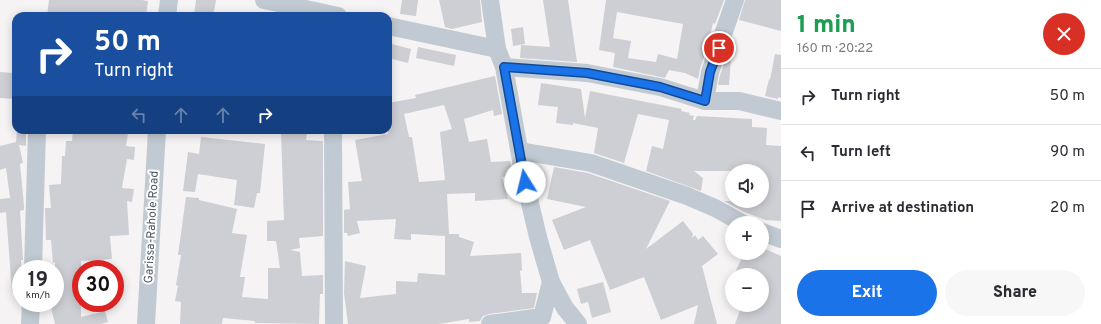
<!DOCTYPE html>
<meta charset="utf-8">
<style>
:root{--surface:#fff;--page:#f7f7f7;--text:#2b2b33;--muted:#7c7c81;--line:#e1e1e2;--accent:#1a73e8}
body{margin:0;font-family:Overpass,sans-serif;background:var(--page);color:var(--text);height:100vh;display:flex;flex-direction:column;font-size:15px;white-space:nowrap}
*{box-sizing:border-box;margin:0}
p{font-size:13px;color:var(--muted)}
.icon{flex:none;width:22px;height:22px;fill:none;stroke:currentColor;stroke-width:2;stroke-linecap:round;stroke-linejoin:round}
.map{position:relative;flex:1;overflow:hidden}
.panel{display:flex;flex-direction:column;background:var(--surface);width:320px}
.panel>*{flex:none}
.hud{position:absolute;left:12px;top:12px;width:380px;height:122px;border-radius:12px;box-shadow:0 2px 10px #0003;background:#1a4fa0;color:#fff;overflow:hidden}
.buttons{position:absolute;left:725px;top:164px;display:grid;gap:8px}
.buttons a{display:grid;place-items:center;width:44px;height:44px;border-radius:50%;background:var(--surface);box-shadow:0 2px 10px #0003;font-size:20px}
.speed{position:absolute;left:12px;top:260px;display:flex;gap:8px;font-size:20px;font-weight:700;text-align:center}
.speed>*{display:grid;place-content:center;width:52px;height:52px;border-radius:50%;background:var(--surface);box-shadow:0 2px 10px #0003;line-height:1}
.speed small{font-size:10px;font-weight:400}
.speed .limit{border:6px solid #d22;background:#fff;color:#111}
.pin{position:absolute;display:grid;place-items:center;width:34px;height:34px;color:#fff;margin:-17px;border:2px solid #fff;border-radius:50%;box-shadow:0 1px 4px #0007}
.me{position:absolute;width:44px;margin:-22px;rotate:351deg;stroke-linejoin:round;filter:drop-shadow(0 0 3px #0008)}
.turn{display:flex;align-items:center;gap:14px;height:84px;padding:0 16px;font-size:18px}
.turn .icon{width:52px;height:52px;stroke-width:2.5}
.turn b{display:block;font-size:28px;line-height:34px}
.lanes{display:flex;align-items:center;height:38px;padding:0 16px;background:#0003;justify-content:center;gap:20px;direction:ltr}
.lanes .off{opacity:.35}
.round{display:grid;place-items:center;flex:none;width:42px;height:42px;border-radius:21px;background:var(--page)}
.overview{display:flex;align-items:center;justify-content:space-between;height:68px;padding:0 16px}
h1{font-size:24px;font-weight:800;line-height:30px;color:#1e9e55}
.cta{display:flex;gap:8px;margin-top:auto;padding:8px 16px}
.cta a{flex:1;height:46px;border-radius:24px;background:var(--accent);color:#fff;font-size:16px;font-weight:800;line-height:46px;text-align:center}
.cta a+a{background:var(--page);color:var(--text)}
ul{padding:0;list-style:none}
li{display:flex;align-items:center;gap:12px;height:56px;padding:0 16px;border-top:1px solid var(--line)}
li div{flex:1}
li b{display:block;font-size:15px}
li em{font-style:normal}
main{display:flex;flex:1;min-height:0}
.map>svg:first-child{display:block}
.building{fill:#cdcfd5;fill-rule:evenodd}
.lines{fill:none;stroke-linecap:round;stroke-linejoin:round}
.minor{stroke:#c1cad2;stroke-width:18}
.route-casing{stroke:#114b97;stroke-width:10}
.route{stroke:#1a73e8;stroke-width:7}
.labels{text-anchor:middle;stroke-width:4;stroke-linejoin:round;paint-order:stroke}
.street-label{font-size:12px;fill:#4a5661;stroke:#fff}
</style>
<main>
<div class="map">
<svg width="781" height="324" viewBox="0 0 781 324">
<rect width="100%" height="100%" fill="#f5f3f3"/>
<g class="building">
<polygon points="49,0 142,0 148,1 146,16 47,16"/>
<polygon points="196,0 216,0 213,16 194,16"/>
<polygon points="402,0 418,0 416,16 400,14"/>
<polygon points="439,0 480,0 482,22 452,29 445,27"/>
<polygon points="543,0 568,0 577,62 520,58 521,45 550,47"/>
<path d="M606 0H724L715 24 713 23 708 45 700 69 698 79 685 73 669 70 665 78 613 67 615 53 599 50ZM617 12 683 24 677 59 658 54 656 62 628 58 631 41 613 38Z"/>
<polygon points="745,0 781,0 781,31 739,20"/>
<polygon points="523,27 525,44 513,46 511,29"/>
<polygon points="388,43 411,49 408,63 388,58"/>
<polygon points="418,47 456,55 454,66 416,58"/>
<polygon points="732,47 729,85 718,85 720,75 726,58"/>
<polygon points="775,54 781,55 781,98 778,97 778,99 765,96 769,79 770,80"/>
<polygon points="0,72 14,73 13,99 0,98"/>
<path d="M495 76 502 114 494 116 493 110 464 119 469 142 487 139 491 162 510 161 513 176 502 177 508 199 475 201V193L447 194 449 234H459V237L474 242 470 256 521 253 522 270 520 271 522 293H537L534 308 489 314 483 316 480 321 469 322V319L439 324H348L344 293 345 261 366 266 360 298 396 294V281L417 282 418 273 445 275V236L411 234V240L394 239 396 219 357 221 360 233 348 236 347 233H344V210L350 209 348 182 362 181 355 140 388 134V103L416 98 415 95ZM444 105 452 129 440 132 445 180 419 182 412 137H409L404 114Z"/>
<polygon points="541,83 581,89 585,118 590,91 682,109 681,111 690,113 689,115 694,116 693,120 695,120 697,116 752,119 752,127 767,128 766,145 781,146 781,221 766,220 744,212 724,201 762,201 762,171 694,171 703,178 701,191 646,171 652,146 663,149 669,120 638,114 624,163 594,153 598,128 573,123 573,125 556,123 558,107 538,105"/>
<polygon points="17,130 26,130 26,146 19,145 23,163 20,164 24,205 24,210 20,211 23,260 21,260 21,291 12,292 6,212 0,213 0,199 10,198 6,168 0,170 0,146 16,142"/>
<polygon points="73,130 103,130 128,133 126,146 135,147 134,160 127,159 122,188 134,189 132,202 127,201 129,235 110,236 112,259 81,261 81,317 105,311 108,322 101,324 55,324 50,303 55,303 55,262 53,263 51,240 46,240 45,208 51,208 49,185 61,184 62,156 65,156 66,141 72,141"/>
<polygon points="281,132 307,133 306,140 323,141 323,236 299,238 300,248 290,250 300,252 302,276 323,275 323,294 320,294 319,324 255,323 255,321 223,318 222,324 180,324 181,302 175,301 178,286 176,285 181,255 178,255 186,197 199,198 199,200 237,209 232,233 247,235 240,277 245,277 242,297 268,299 268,268 280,268 276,241 267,241 267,221 284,220"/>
<polygon points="201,137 265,144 260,193 257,193 254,208 234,205 237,180 198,174 195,192 183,191 188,152 199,154"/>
<polygon points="554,167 588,173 670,201 646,249 683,221 693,234 692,238 695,235 698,240 703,236 718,254 702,266 717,324 694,324 698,305 661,320 644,277 610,290 590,240 564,250 552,220 586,207 547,199"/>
<polygon points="765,249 781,256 781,324 735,324 742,305 762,305 762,275 734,275 744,253 764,253"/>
<polygon points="603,282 611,312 592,318 588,302 581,304 577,289"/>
</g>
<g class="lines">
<g class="minor">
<polyline points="264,0 338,16"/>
<polyline points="490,0 497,49 504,67 525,182 538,237 551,282 565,308 578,324"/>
<polyline points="167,16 169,0"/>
<polyline points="388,26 497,49"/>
<polyline points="504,67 587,73 660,87 705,101 739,101 781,111"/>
<polyline points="705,101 710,72 735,0"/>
<polyline points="333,130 334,324"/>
<polyline points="520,151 591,163 687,196 715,208 742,223"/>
<polyline points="762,232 781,239"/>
<polyline points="33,269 37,130"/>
<polyline points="30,324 31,303"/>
<polyline points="146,324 157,130"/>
<polyline points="490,324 542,317 551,282"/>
</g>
</g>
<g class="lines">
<defs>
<polyline id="route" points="525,182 504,67 587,73 660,87 705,101 710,72 719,48"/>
</defs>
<use href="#route" class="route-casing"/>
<use href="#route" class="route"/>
</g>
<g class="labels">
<g class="street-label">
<text transform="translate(151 227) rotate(-87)" y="4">Garissa-Rahole Road</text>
</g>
</g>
</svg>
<div class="buttons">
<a><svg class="icon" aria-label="sound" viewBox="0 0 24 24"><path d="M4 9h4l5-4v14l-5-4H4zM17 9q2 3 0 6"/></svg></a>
<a>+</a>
<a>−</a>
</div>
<div class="speed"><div>19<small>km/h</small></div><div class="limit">30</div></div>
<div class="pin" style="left:719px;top:48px;background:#d93025"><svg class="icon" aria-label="arrive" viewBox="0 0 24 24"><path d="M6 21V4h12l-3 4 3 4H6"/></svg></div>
<svg class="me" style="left:525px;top:182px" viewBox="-20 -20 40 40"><circle r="19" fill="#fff"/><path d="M0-13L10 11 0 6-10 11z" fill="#1a73e8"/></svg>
<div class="hud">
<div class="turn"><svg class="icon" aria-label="right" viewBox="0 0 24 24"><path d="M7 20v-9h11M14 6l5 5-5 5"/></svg><div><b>50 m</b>Turn right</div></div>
<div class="lanes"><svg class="icon off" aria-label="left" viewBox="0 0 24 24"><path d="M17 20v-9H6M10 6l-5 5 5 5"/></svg><svg class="icon off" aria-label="ahead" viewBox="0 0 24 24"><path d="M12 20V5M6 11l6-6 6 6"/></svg><svg class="icon off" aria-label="ahead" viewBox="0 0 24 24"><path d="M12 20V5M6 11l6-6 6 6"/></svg><svg class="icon" aria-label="right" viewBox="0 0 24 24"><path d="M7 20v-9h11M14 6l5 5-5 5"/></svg></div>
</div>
</div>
<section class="panel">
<div class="overview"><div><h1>1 min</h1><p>160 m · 20:22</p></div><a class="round" style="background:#d93025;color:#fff"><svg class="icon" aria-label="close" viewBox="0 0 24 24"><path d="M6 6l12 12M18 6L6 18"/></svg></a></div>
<ul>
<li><svg class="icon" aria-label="right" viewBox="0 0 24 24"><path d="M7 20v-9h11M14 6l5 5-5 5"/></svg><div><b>Turn right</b></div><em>50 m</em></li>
<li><svg class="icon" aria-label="left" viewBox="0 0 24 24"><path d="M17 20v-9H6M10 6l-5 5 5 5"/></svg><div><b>Turn left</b></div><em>90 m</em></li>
<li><svg class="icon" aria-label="arrive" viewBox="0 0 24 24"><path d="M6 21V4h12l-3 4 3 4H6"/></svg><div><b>Arrive at destination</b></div><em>20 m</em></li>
</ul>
<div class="cta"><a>Exit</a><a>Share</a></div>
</section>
</main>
